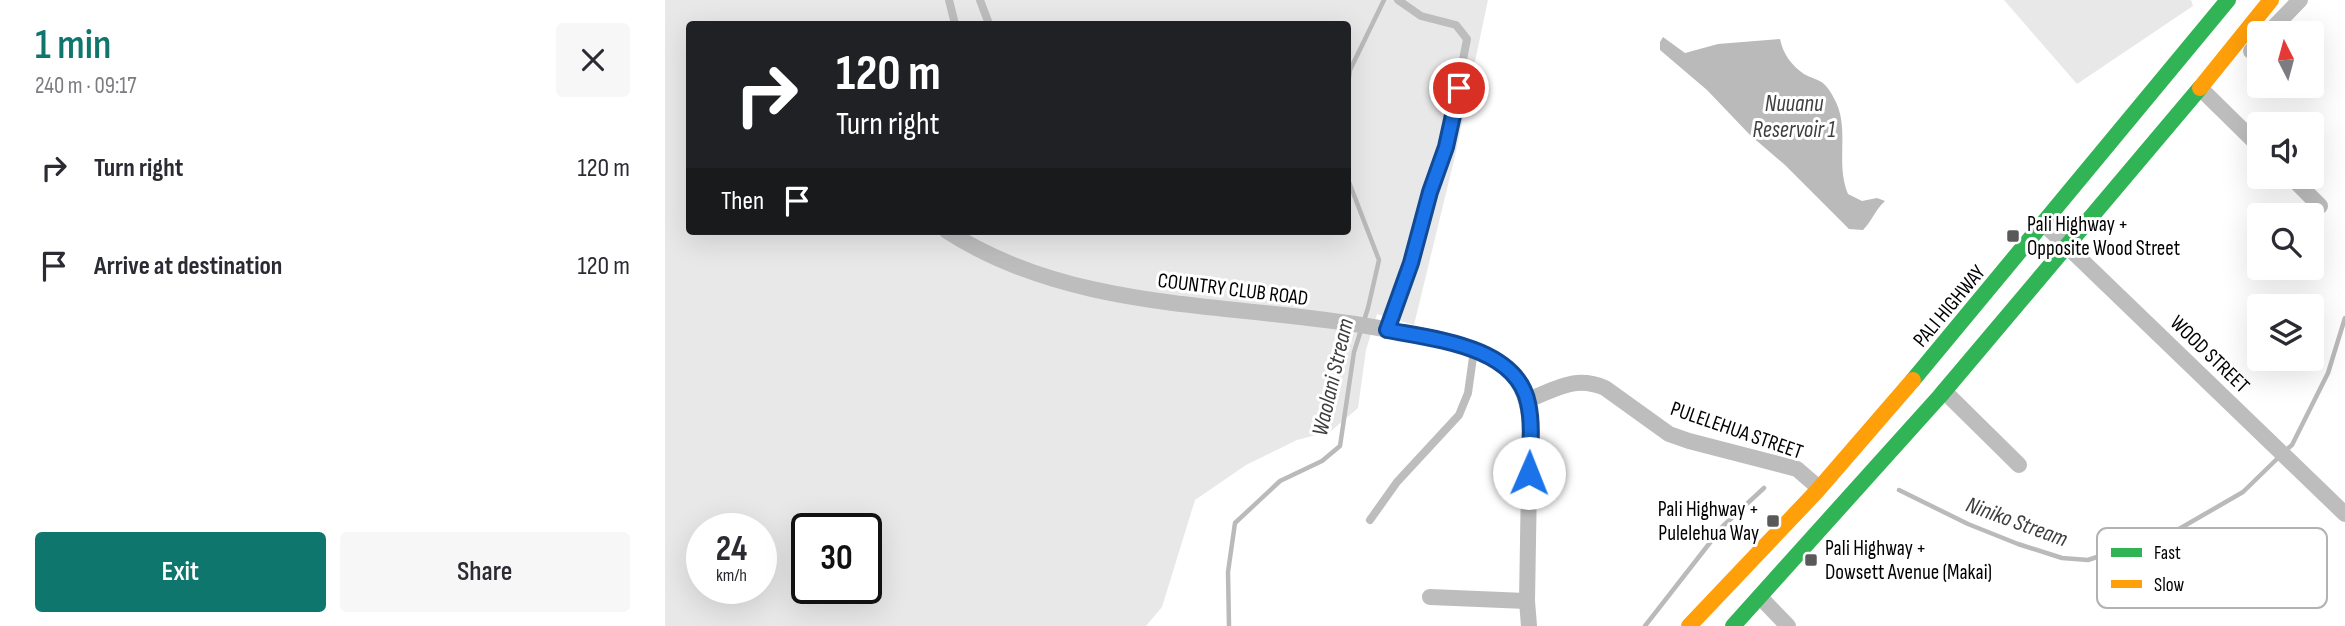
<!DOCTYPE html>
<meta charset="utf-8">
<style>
:root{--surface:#fff;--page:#f7f7f7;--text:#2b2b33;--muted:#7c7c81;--accent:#0f766e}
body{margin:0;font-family:"Sofia Sans Condensed",sans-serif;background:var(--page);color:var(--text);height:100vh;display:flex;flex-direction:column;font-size:26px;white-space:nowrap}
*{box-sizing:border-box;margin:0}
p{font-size:23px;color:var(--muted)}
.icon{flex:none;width:38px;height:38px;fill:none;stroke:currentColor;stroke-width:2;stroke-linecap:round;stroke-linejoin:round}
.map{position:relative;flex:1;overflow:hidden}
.drawer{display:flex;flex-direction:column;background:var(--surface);width:665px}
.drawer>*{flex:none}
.hud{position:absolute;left:21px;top:21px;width:665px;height:214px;border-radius:7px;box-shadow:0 7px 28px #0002;background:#202124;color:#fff;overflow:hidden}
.needle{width:46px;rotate:354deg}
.tools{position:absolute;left:1582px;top:21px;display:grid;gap:14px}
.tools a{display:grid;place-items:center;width:77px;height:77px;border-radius:7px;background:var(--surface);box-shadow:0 7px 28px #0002;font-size:35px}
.speed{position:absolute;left:21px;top:513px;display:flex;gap:14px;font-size:35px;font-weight:700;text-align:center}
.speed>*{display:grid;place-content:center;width:91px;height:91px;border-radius:50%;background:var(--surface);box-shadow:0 7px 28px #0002;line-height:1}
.speed small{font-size:18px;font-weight:400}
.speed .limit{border:4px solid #111;border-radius:10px;background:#fff;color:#111}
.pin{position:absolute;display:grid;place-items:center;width:60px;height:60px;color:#fff;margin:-30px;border:4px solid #fff;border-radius:50%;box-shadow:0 2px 7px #0007}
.me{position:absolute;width:77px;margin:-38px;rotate:1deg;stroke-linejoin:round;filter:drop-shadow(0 0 5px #0008)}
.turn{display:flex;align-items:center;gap:24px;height:147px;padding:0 35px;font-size:32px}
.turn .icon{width:91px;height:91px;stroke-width:2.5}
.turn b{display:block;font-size:49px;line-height:60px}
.then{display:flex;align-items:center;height:66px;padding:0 35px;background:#0003;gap:14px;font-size:26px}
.round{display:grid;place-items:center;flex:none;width:74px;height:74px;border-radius:7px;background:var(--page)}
.overview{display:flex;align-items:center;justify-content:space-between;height:119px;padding:0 35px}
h1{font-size:42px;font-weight:600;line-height:52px;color:var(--accent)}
.button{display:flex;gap:14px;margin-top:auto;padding:14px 35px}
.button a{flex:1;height:80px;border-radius:7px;background:var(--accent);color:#fff;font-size:28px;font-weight:600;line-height:80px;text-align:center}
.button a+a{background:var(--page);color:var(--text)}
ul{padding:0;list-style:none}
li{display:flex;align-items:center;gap:21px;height:98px;padding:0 35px}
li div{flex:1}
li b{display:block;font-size:26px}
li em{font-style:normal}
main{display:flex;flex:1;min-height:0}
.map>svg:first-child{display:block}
.green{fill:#e8e8e8;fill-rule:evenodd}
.water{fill:#bababa}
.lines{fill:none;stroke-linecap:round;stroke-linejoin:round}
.stream{stroke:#bababa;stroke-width:4.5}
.lane{stroke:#bdbdbd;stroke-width:8}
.street{stroke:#bdbdbd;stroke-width:16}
.fast{stroke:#30b455;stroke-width:16}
.slow{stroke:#ff9f0a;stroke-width:16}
.route-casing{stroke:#114b97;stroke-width:18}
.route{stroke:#1a73e8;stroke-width:12}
.poi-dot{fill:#595959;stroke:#fff;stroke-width:2.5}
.labels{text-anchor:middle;stroke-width:6;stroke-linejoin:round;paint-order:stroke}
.poi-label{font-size:21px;fill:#000;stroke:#fff;text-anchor:start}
.street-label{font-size:21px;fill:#000;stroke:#fff}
.water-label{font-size:23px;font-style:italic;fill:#3e3e3e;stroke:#fff}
.key{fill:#fff;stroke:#b2b2b2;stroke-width:2}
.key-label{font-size:19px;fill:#000}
</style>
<main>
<section class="drawer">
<div class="overview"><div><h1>1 min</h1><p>240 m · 09:17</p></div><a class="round"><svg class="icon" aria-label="close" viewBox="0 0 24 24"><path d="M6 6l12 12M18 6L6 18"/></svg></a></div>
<ul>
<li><svg class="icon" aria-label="right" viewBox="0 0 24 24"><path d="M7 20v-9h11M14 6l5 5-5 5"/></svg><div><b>Turn right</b></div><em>120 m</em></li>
<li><svg class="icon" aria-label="arrive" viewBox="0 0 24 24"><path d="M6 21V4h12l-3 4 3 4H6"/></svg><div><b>Arrive at destination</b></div><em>120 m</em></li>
</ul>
<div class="button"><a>Exit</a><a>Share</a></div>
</section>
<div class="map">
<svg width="1680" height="626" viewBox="0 0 1680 626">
<rect width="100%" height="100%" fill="#fff"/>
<g class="green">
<path d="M0 0H823L790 156 749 325 712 314 701 350 693 408 666 431 632 440 581 465 530 500 497 607 481 626H0ZM24 24H682V231H24ZM37 528H96V588H37ZM142 528H201V588H142Z"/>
<polygon points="1339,0 1526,0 1528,6 1412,84"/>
</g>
<path class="water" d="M998 37 1020 53 1053 44 1115 39C1118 54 1127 66 1139 74 1145 78 1154 79 1159 84 1164 88 1171 101 1173 107 1183 135 1171 165 1183 194L1197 201 1212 198 1220 201C1210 210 1207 221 1198 230L1184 229 1120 165 1085 135 1042 90 995 50V42Z"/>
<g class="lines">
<g class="stream">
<polyline points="682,92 685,70 719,0"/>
<polyline points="1621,450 1627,445 1663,373 1680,318"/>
<polyline points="1234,490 1303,524 1353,544 1397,558 1423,560 1514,529 1578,492 1615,456"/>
<polyline points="564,626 563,572 570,523 615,481 657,461 675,446 689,352 703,308 714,260 682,177"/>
<polyline points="980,626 1058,526 1099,488"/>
</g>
<g class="lane">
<polyline points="284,0 290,24"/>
<polyline points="315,0 324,24"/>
<polyline points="722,330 746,263 765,192 781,147 802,39 791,25 756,16 733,0"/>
<polyline points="705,520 732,482 794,415 803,393 809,350"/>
</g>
<g class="street">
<polyline points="1603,33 1635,0"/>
<polyline points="1586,51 1594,42"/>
<polyline points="1535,88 1594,146"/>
<polyline points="1626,177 1655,206"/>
<polyline points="1380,225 1680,514"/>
<path d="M282 231C409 313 565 302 708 327 745 334 794 339 826 357 853 372 862 394 865 422L862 601 864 626"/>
<polyline points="1279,391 1354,465"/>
<path d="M863 400C891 389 910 375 940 388L1004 434 1024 441 1132 469 1154 488"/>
<polyline points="765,597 862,601"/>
<polyline points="1095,597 1123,626"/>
</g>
<g class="fast">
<polyline points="1248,380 1563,0"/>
<polyline points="1068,626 1275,396 1535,88"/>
</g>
<g class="slow">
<polyline points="1535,88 1606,0"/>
<polyline points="1024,626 1152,491 1248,380"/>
</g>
</g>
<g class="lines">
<defs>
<path id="route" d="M794 88 781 147 765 192 746 263 722 330C768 339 851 346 863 403 868 425 865 450 864 473"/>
</defs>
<use href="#route" class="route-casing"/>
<use href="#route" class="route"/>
</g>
<g class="poi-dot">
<rect x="1341" y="229" width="14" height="14" rx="3.5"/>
<rect x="1101" y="514" width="14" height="14" rx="3.5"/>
<rect x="1139" y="553" width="14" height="14" rx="3.5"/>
</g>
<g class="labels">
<g class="poi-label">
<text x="1362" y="231">Pali Highway +<tspan x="1362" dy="24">Opposite Wood Street</tspan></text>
<text x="1094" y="516" text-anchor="end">Pali Highway +<tspan x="1094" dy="24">Pulelehua Way</tspan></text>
<text x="1160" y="555">Pali Highway +<tspan x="1160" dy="24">Dowsett Avenue (Makai)</tspan></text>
</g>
<g class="street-label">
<text transform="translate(568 289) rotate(7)" y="7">COUNTRY CLUB ROAD</text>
<text transform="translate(1284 306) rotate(-50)" y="7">PALI HIGHWAY</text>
<text transform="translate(1545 354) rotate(44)" y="7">WOOD STREET</text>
<text transform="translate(1072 430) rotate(19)" y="7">PULELEHUA STREET</text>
</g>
<g class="water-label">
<text x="1129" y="111">Nuuanu<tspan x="1129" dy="26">Reservoir 1</tspan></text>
<text transform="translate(667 377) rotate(-77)" y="8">Waolani Stream</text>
<text transform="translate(1352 521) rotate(20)" y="8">Niniko Stream</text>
</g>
</g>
<rect x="1432" y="528" width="230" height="80" rx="10" class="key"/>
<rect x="1446" y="548" width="31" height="9" fill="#30b455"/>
<rect x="1446" y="580" width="31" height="8" fill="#ff9f0a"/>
<g class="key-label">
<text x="1489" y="559">Fast</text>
<text x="1489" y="591">Slow</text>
</g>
</svg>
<div class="tools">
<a><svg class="needle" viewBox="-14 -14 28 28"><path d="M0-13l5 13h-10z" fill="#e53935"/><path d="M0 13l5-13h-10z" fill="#7c7c81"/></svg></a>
<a><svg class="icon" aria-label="sound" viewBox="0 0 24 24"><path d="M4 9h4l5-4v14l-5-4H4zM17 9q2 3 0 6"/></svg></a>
<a><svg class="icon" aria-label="search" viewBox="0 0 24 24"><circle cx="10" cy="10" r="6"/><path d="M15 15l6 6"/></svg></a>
<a><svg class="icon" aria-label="layers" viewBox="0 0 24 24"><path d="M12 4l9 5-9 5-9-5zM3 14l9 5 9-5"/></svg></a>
</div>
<div class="speed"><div>24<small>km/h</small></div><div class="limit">30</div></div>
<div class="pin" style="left:794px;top:88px;background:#d93025"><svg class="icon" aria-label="arrive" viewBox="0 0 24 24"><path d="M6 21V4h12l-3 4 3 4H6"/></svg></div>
<svg class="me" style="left:864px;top:473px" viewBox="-20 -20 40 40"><circle r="19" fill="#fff"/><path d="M0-13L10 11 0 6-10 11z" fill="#1a73e8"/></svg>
<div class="hud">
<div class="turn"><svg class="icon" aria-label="right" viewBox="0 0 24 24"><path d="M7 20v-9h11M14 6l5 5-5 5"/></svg><div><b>120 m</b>Turn right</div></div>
<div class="then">Then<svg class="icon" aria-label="arrive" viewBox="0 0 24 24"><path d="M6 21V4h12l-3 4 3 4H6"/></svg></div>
</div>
</div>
</main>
